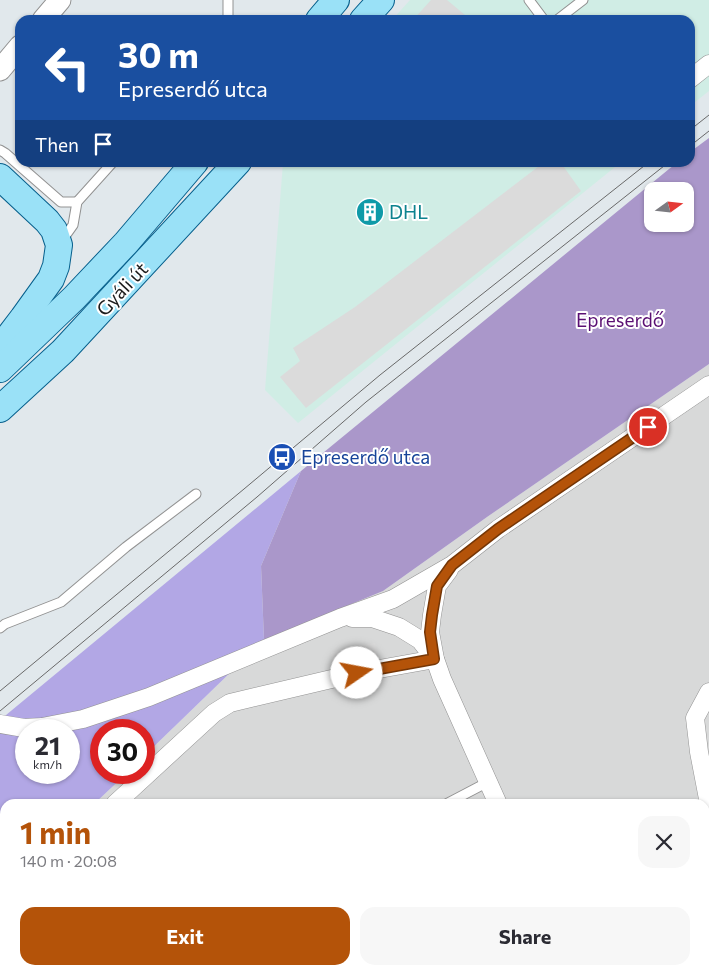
<!DOCTYPE html>
<meta charset="utf-8">
<style>
:root{--surface:#fff;--page:#f7f7f7;--text:#2b2b33;--muted:#7c7c81;--accent:#b45309}
body{margin:0;font-family:Commissioner,sans-serif;background:var(--page);color:var(--text);height:100vh;display:flex;flex-direction:column;font-size:19px;white-space:nowrap}
*{box-sizing:border-box;margin:0}
p{font-size:16px;color:var(--muted)}
.icon{flex:none;width:28px;height:28px;fill:none;stroke:currentColor;stroke-width:2;stroke-linecap:round;stroke-linejoin:round}
.map{position:relative;flex:1;overflow:hidden}
.details{position:absolute;left:0px;top:799px;width:710px;height:176px;display:flex;flex-direction:column;background:var(--surface);border-radius:15px 15px 0 0;box-shadow:0 1px 4px #0004}
.details>*{flex:none}
.hud{position:absolute;left:15px;top:15px;width:680px;height:152px;border-radius:15px;box-shadow:0 1px 4px #0004;background:#1a4fa0;color:#fff;overflow:hidden}
.needle{width:32px;rotate:75deg}
.tools{position:absolute;left:644px;top:182px;display:grid;gap:10px}
.tools a{display:grid;place-items:center;width:50px;height:50px;border-radius:10px;background:var(--surface);box-shadow:0 1px 4px #0004;font-size:25px}
.speed{position:absolute;left:15px;top:719px;display:flex;gap:10px;font-size:25px;font-weight:700;text-align:center}
.speed>*{display:grid;place-content:center;width:65px;height:65px;border-radius:50%;background:var(--surface);box-shadow:0 1px 4px #0004;line-height:1}
.speed small{font-size:12px;font-weight:400}
.speed .limit{border:8px solid #d22;background:#fff;color:#111}
.pin{position:absolute;display:grid;place-items:center;width:42px;height:42px;color:#fff;margin:-21px;border:2px solid #fff;border-radius:50%;box-shadow:0 1px 5px #0007}
.me{position:absolute;width:55px;margin:-28px;rotate:78deg;stroke-linejoin:round;filter:drop-shadow(0 0 4px #0008)}
.turn{display:flex;align-items:center;gap:18px;height:105px;padding:0 20px;font-size:22px}
.turn .icon{width:65px;height:65px;stroke-width:2.5}
.turn b{display:block;font-size:35px;line-height:42px}
.then{display:flex;align-items:center;height:48px;padding:0 20px;background:#0003;gap:10px;font-size:19px}
.round{display:grid;place-items:center;flex:none;width:52px;height:52px;border-radius:15px;background:var(--page)}
.head{display:flex;align-items:center;justify-content:space-between;height:85px;padding:0 20px}
h1{font-size:30px;font-weight:700;line-height:38px;color:var(--accent)}
.primary-button{display:flex;gap:10px;margin-top:auto;padding:10px 20px}
.primary-button a{flex:1;height:58px;border-radius:15px;background:var(--accent);color:#fff;font-size:20px;font-weight:700;line-height:58px;text-align:center}
.primary-button a+a{background:var(--page);color:var(--text)}
.map>svg:first-child{display:block}
.residential{fill:#d8d9d9}
.commercial{fill:#d0ede5}
.grass{fill:#b2a7e5;fill-rule:evenodd}
.forest{fill:#aa97ca;fill-rule:evenodd}
.parking{fill:#dbdbdb}
.lines{fill:none;stroke-linecap:round;stroke-linejoin:round}
.service-casing{stroke:#929292;stroke-width:11}
.minor-casing{stroke:#929292;stroke-width:19}
.tertiary-casing{stroke:#929292;stroke-width:23}
.primary-casing{stroke:#065f8c;stroke-width:28}
.service{stroke:#fff;stroke-width:9}
.minor{stroke:#fff;stroke-width:18}
.tertiary{stroke:#fff;stroke-width:21}
.primary{stroke:#9ae1f7;stroke-width:26}
.tram{stroke:#696969;stroke-width:1}
.route-casing{stroke:#753606;stroke-width:12}
.route{stroke:#b45309;stroke-width:9}
.labels{text-anchor:middle;stroke-width:4;stroke-linejoin:round;paint-order:stroke}
.culture-label{font-size:19px;fill:#0d838f;stroke:#fff;text-anchor:start}
.street-label{font-size:19px;fill:#1b1b1b;stroke:#fff}
.park-label{font-size:19px;fill:#5a0f73;stroke:#fff}
.transit-label{font-size:19px;fill:#164399;stroke:#fff;text-anchor:start}
</style>
<div class="map">
<svg width="709" height="974" viewBox="0 0 709 974">
<rect width="100%" height="100%" fill="#e1e8ec"/>
<polygon class="residential" points="709,364 709,974 0,974 0,895 5,890 5,970 705,970 705,804 94,804 127,773 144,772 144,756 264,640 383,591 487,517"/>
<g class="commercial">
<polygon points="410,0 709,0 709,91 690,106 690,20 392,20"/>
<polygon points="283,163 620,163 298,423 265,390"/>
</g>
<path class="grass" d="M301 471 261 566 264 640 144 756V730H101V772L127 773 94 804H5V890L0 895V720ZM26 730H69V772H26Z"/>
<path class="forest" d="M709 138V364L487 517 383 591 264 640 261 566 301 471 669 169 677 163 690 162V152ZM652 191H685V224H652Z"/>
<g class="parking">
<polygon points="431,0 447,0 471,20 413,20"/>
<polygon points="543,163 561,163 581,191 306,408 280,377 300,361 293,348 355,307"/>
<polygon points="375,643 380,669 334,678 331,653 353,646"/>
</g>
<g class="lines">
<defs>
<g id="service">
<polyline points="228,0 228,20"/>
<polyline points="529,0 544,20"/>
<polyline points="557,20 583,0"/>
<polyline points="0,150 5,153 61,202 77,202"/>
<polyline points="63,239 73,225 77,202 113,162"/>
<polyline points="0,628 5,624 61,602 126,547 196,494"/>
<polyline points="446,804 488,782"/>
<polyline points="442,970 444,974"/>
</g>
<g id="minor">
<polyline points="690,79 709,64"/>
<polyline points="449,570 437,586 432,615 430,632 435,659 442,679 498,804"/>
<polyline points="352,618 372,618 399,627 420,640 434,658"/>
<polyline points="709,692 695,718 699,752 709,804"/>
<polyline points="0,724 24,728 42,727 83,719 149,697 340,618 393,599 452,565 498,529 709,385"/>
<polyline points="115,804 214,713 230,703 357,673 435,659"/>
<polyline points="0,915 5,910"/>
<polyline points="567,970 569,974"/>
</g>
<g id="tertiary">
<polyline points="43,20 60,0"/>
<polyline points="0,70 20,46"/>
</g>
<g id="primary">
<polyline points="319,20 336,0"/>
<polyline points="363,20 381,0"/>
<polyline points="0,177 47,221 54,230 59,245 56,266 51,279 23,318 0,348"/>
<polyline points="0,369 74,298 126,243 195,162"/>
<polyline points="0,409 63,351 238,162"/>
</g>
</defs>
<use href="#service" class="service-casing"/>
<use href="#minor" class="minor-casing"/>
<use href="#tertiary" class="tertiary-casing"/>
<use href="#primary" class="primary-casing"/>
<use href="#service" class="service"/>
<use href="#minor" class="minor"/>
<use href="#tertiary" class="tertiary"/>
<use href="#primary" class="primary"/>
<g class="tram">
<polyline points="690,130 709,115"/>
<polyline points="690,146 709,131"/>
<polyline points="0,691 244,489 380,375 649,162"/>
<polyline points="0,711 257,497 366,402 669,162"/>
</g>
</g>
<g class="lines">
<defs>
<polyline id="route" points="357,673 434,659 430,632 432,615 437,586 452,565 498,529 648,427"/>
</defs>
<use href="#route" class="route-casing"/>
<use href="#route" class="route"/>
</g>
<defs>
<symbol id="building-disc" viewBox="-11 -11 22 22"><circle r="9.5" fill="#0f9aa8" stroke="#fff"/><path d="M-4-6H4V6H1V3H-1V6H-4ZM-2.5-4.3h1.7v1.8h-1.7ZM.8-4.3h1.7v1.8H.8ZM-2.5-1h1.7V.8h-1.7ZM.8-1h1.7V.8H.8Z" fill="#fff"/></symbol>
<symbol id="bus-disc" viewBox="-11 -11 22 22"><circle r="9.5" fill="#1a4fb4" stroke="#fff"/><path d="M-5-6H5V4H4V6H2V4H-2V6H-4V4H-5ZM-3.5-4V0h7V-4ZM-3.5 1.2v1.5H-2V1.2ZM2 1.2v1.5H3.5V1.2Z" fill="#fff"/></symbol>
</defs>
<g fill-rule="evenodd">
<use href="#building-disc" x="354" y="196" width="32" height="32"/>
<use href="#bus-disc" x="266" y="441" width="32" height="32"/>
</g>
<g class="labels">
<g class="culture-label">
<text x="389" y="219">DHL</text>
</g>
<g class="street-label">
<text transform="translate(122 289) rotate(-47)" y="7">Gyáli út</text>
</g>
<g class="park-label">
<text x="620" y="327">Epreserdő</text>
</g>
<g class="transit-label">
<text x="301" y="464">Epreserdő utca</text>
</g>
</g>
</svg>
<div class="tools">
<a><svg class="needle" viewBox="-14 -14 28 28"><path d="M0-13l5 13h-10z" fill="#e53935"/><path d="M0 13l5-13h-10z" fill="#7c7c81"/></svg></a>
</div>
<div class="speed"><div>21<small>km/h</small></div><div class="limit">30</div></div>
<div class="pin" style="left:648px;top:427px;background:#d93025"><svg class="icon" aria-label="arrive" viewBox="0 0 24 24"><path d="M6 21V4h12l-3 4 3 4H6"/></svg></div>
<svg class="me" style="left:357px;top:673px" viewBox="-20 -20 40 40"><circle r="19" fill="#fff"/><path d="M0-13L10 11 0 6-10 11z" fill="#b45309"/></svg>
<div class="hud">
<div class="turn"><svg class="icon" aria-label="left" viewBox="0 0 24 24"><path d="M17 20v-9H6M10 6l-5 5 5 5"/></svg><div><b>30 m</b>Epreserdő utca</div></div>
<div class="then">Then<svg class="icon" aria-label="arrive" viewBox="0 0 24 24"><path d="M6 21V4h12l-3 4 3 4H6"/></svg></div>
</div>
<section class="details">
<div class="head"><div><h1>1 min</h1><p>140 m · 20:08</p></div><a class="round"><svg class="icon" aria-label="close" viewBox="0 0 24 24"><path d="M6 6l12 12M18 6L6 18"/></svg></a></div>
<div class="primary-button"><a>Exit</a><a>Share</a></div>
</section>
</div>
